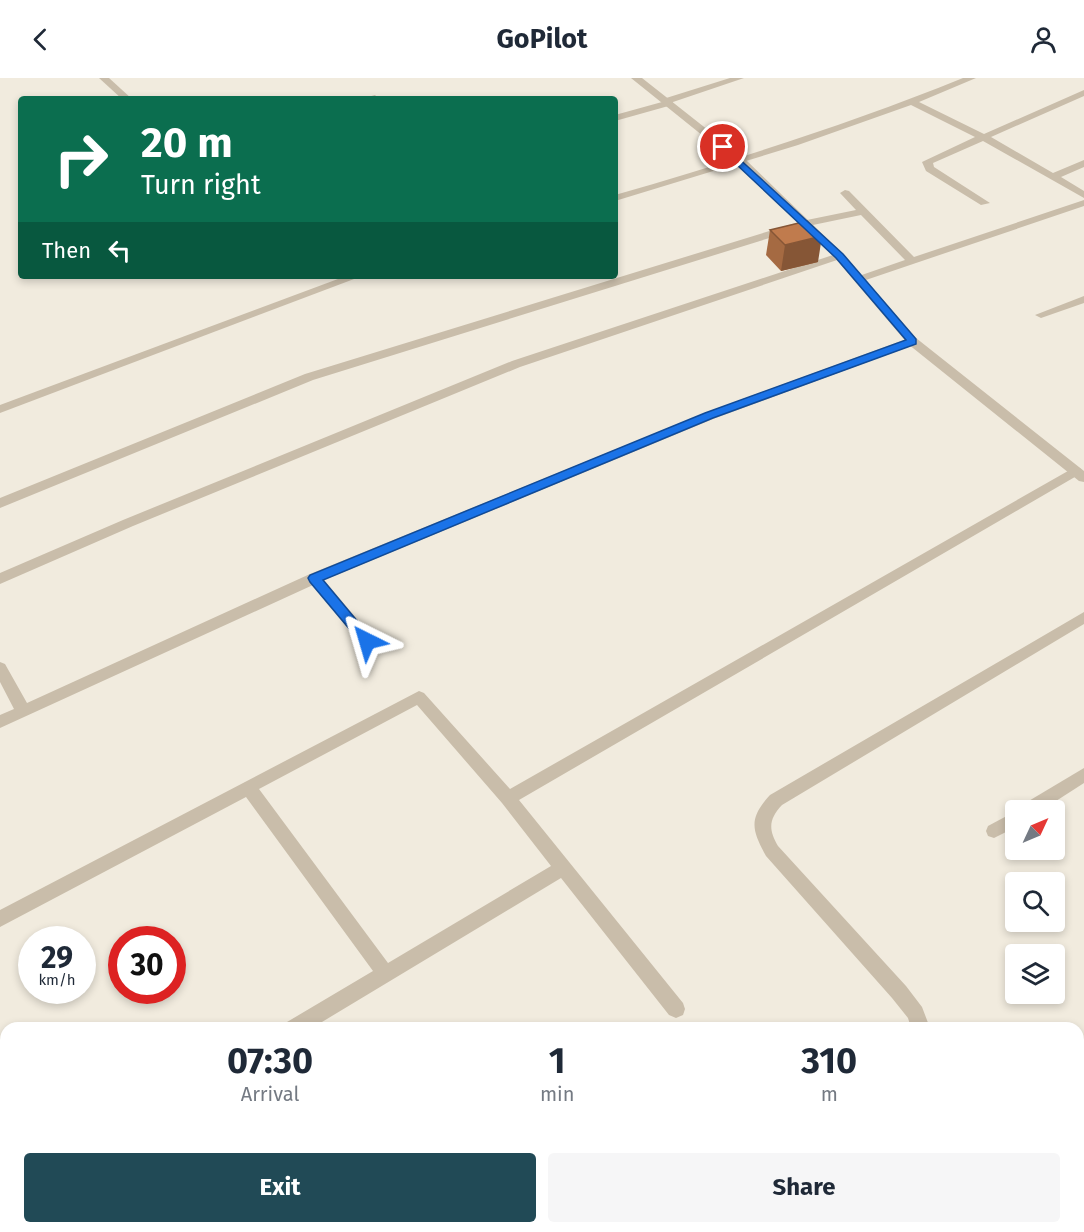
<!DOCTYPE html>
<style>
:root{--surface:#fff;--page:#f6f6f7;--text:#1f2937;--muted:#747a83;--accent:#214a56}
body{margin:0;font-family:"Fira Sans",sans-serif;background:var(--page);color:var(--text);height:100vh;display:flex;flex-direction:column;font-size:22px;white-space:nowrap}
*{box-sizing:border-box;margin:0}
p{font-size:20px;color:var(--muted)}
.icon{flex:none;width:33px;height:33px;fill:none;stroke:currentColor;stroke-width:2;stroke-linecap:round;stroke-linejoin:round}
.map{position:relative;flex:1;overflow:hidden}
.sheet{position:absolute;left:0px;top:944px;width:1084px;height:212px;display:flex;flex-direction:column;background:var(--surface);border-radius:18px 18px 0 0;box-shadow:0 3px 9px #0003}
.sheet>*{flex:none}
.hud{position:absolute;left:18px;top:18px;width:600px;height:183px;border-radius:6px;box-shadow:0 3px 9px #0003;background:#0b6e4f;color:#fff;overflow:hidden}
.needle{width:39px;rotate:46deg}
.buttons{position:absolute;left:1005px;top:722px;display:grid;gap:12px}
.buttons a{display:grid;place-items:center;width:60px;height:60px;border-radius:6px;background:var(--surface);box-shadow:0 3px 9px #0003;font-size:30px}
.speed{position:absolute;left:18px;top:848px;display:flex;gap:12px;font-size:30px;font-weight:700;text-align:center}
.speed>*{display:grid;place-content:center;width:78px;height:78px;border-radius:50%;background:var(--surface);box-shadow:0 3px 9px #0003;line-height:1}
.speed small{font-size:15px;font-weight:400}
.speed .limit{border:9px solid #d22;background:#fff;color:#111}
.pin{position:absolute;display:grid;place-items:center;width:51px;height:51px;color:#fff;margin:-26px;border:3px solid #fff;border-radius:50%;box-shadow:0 2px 6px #0007}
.me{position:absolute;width:66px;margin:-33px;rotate:320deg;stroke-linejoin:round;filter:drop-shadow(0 0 4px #0008)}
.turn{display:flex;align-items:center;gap:21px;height:126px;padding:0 24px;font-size:27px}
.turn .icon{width:78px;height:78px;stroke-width:2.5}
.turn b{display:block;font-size:42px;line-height:51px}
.then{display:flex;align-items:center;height:57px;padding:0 24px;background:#0003;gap:12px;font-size:22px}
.eta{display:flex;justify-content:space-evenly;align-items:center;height:102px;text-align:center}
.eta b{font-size:36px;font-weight:700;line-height:42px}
.cta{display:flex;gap:12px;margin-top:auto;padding:12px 24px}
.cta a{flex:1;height:69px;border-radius:6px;background:var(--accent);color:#fff;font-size:24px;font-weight:700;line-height:69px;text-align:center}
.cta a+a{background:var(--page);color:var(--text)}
header{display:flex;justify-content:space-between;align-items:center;height:78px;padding:0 24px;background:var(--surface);font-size:27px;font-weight:700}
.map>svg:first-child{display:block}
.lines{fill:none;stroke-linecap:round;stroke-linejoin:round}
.minor{fill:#c9bdaa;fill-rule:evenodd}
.tertiary{fill:#c9bdaa;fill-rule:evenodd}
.wall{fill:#a56a42}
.shaded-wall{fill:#865636}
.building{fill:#c07b4d;stroke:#865636;stroke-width:1.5}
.route{fill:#1a73e8;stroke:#114b97;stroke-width:1.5}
</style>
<header><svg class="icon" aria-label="back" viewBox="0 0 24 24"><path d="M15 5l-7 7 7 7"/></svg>GoPilot<svg class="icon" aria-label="person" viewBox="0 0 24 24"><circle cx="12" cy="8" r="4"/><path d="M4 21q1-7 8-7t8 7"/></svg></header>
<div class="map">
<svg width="1084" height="1154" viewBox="0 0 1084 1154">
<rect width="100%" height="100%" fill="#f1ebde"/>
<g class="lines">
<g class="minor">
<polygon points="99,0 109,0 132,21 122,21"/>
<polygon points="730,0 744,0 673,24 672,27 615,43 615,37 662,24 663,21"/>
<path d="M963 0H976L919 24 984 56 1084 12V18L991 59 1053 95 1084 82V89L1061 99 1084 113V120L983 63 933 85 934 89 990 125 981 127 926 93 922 84 975 59 911 27 798 67 615 123V117C733 83 849 46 963 0Z"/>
<polygon points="375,17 379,21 366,21 368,19"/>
<polygon points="583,18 588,19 590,21 578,21"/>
<polygon points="845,112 849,113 914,179 1084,122 1084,128 860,204 856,203 856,199 905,182 861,137 808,148 313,302 0,430 0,420 305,296 802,143 856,132 840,115"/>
<polygon points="839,175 844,178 843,180 520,289 133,448 0,506 0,495 123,442 512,283"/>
<polygon points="346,198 362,198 0,335 0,327"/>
<polygon points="1084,218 1084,225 1041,240 1035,237"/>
<polygon points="912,259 918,263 916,266 713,341 324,502 372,559 374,563 372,567 362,567 313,507 0,650 0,637 14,631 0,604 0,584 5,586 27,625 310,496 705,335"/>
<path d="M1075 389 1080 390 1082 393 1080 396 519 722 683 925 685 931 683 937 676 940 669 937 561 800 312 950H285L287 944 373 893 246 719 0 849V832L419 613 424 615 510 711ZM417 627 502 725 551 788 388 885 259 711Z"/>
<path d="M1084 534V546L782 727C769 741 768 751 778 768L906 908 922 929 930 950H911L908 940 892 920 766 778C752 752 748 741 770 717Z"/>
<polygon points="1084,690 1084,705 1042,732 1020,732 1022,727"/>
<polygon points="1016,733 1016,749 994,760 988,758 986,753 988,748"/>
<polygon points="6,1116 6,1137 0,1139 0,1118"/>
<polygon points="657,1149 682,1149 680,1154 655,1154"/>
</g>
<polygon class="tertiary" points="631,0 642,0 746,82 843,176 916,260 1084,393 1084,404 1079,403 908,266 835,180 738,86"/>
</g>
<polygon class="wall" points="770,152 818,184 781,193 766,177"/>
<polygon class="shaded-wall" points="822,158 818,184 781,193 785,167"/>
<polygon class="building" points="807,143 822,158 785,167 770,152"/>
<polygon class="route" points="723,66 843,176 916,261 916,266 713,340 323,502 374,563 367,568 362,566 310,504 308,500 310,497 705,335 906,262 836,180 720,71 719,69"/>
</svg>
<div class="buttons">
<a><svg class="needle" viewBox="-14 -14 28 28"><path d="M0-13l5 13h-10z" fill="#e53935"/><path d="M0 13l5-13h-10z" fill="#747a83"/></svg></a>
<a><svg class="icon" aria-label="search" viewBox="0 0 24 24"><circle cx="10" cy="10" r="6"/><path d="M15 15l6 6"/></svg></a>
<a><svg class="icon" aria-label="layers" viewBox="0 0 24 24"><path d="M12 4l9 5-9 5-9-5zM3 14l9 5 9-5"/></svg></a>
</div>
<div class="speed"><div>29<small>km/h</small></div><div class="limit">30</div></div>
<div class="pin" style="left:723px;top:69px;background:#d93025"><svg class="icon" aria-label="arrive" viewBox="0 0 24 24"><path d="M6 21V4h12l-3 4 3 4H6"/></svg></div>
<svg class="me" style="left:367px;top:563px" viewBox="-20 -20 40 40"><path d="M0-17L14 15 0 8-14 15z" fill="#1a73e8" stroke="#fff" stroke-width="4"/></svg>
<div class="hud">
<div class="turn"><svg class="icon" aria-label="right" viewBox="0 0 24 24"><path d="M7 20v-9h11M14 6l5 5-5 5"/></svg><div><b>20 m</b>Turn right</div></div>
<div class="then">Then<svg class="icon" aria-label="left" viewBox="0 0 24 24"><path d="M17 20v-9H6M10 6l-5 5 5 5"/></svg></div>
</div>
<section class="sheet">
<div class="eta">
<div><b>07:30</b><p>Arrival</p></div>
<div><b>1</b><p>min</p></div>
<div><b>310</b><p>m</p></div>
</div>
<div class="cta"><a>Exit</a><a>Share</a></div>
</section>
</div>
